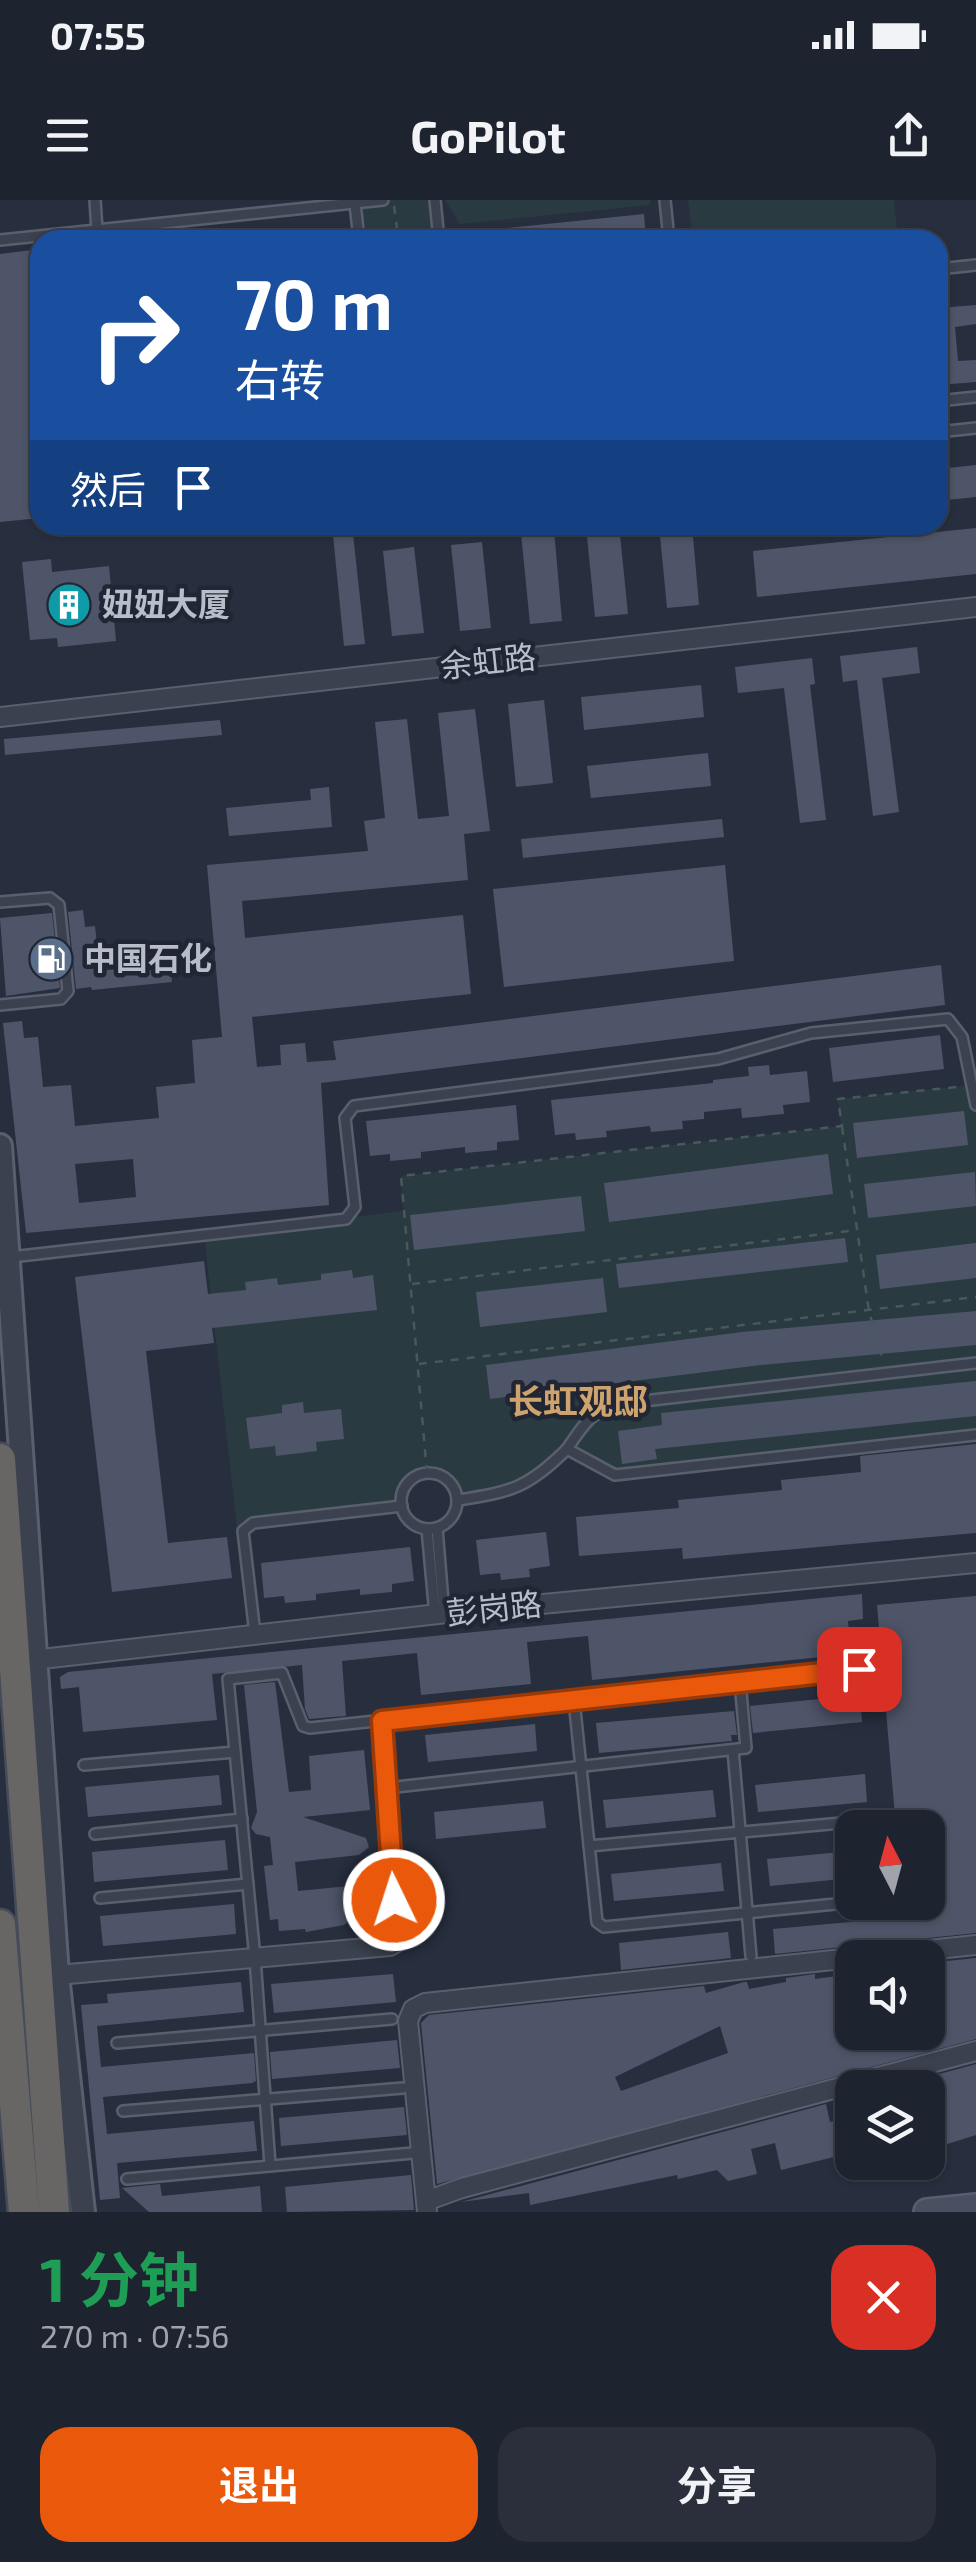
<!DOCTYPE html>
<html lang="zh">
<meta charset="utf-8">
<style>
:root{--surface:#1d232f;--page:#2a2f3b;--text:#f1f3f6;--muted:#a0a4aa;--line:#3b404b;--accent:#ea580c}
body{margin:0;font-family:"Exo 2","Noto Sans SC",sans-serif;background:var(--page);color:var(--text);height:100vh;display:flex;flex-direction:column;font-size:38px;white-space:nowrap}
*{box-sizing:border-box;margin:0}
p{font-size:32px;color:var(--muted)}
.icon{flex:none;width:55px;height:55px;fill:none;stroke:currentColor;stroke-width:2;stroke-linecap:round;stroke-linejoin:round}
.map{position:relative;height:2012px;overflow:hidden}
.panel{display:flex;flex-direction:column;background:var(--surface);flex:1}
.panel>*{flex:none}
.banner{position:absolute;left:30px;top:30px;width:918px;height:305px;border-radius:30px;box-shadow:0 2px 8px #0004,0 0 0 2px var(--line);background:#1a4fa0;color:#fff;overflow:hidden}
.needle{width:65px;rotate:354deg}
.buttons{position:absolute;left:835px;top:1610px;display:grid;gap:20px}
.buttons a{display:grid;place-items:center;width:110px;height:110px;border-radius:20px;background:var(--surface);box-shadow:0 2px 8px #0004,0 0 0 2px var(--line);font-size:50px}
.pin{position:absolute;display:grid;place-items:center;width:85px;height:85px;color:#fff;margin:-42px;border-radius:20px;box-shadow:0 5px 15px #0006}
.me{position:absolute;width:110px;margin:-55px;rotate:356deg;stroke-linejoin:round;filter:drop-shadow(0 0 8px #0008)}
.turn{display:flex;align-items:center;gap:35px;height:210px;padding:0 40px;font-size:45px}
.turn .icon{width:130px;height:130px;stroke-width:2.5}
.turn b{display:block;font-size:70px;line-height:85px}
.then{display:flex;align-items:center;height:95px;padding:0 40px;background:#0003;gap:20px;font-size:38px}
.round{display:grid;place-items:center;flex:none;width:105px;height:105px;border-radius:30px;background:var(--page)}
.headline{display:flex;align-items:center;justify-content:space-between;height:170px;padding:0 40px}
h1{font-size:60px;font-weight:700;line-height:75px;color:#1e9e55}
.primary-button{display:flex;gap:20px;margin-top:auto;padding:20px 40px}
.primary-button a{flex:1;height:115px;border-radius:30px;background:var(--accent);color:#fff;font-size:40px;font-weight:700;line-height:115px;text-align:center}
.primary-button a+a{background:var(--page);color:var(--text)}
.status{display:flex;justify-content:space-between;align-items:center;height:70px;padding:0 50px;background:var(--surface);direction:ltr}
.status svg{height:28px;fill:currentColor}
header{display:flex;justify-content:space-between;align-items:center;height:130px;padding:0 40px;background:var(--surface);font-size:45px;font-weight:700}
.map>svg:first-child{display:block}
.green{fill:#293b40}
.building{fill:#4e5568;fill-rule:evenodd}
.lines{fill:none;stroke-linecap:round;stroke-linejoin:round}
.service-casing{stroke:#595f6d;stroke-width:14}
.minor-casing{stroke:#595f6d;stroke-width:22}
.tertiary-casing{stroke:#595f6d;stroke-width:28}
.secondary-casing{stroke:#595f6d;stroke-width:30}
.trunk-casing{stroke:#464c5a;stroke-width:35}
.path{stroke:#48585d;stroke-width:2.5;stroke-dasharray:8 8;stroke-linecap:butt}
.service{stroke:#3b414f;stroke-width:9}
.minor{stroke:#3b414f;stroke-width:18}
.tertiary{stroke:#3b414f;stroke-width:22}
.secondary{stroke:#4a5062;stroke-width:25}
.trunk{stroke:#686664;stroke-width:30}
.route-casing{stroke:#983908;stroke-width:25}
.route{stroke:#ea580c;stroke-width:18}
.labels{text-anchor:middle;stroke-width:9;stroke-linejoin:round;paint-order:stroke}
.poi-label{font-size:32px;font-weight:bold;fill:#b8bdca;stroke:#202634;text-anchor:start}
.street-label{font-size:32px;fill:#b8bdca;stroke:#202634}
.neighbourhood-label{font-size:35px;font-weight:bold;fill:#cfa36e;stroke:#202634}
</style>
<div class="status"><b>07:55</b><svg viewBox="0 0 49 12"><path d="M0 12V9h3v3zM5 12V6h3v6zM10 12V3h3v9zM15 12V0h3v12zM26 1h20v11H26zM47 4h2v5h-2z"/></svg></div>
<header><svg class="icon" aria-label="menu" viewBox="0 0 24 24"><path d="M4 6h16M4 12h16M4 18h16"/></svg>GoPilot<svg class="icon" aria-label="share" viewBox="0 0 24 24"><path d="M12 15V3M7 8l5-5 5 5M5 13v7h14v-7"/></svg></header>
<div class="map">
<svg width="976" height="2012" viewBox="0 0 976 2012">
<rect width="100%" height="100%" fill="#272f3f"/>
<g class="green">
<polygon points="383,0 435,0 439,40 359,40 355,3"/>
<polygon points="445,0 651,0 650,5 460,24"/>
<polygon points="688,0 894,0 898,40 693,40"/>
<path d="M972 885 976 905V1235L615 1275 567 1250 530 1282 458 1300C450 1263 401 1267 402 1306L253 1323 243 1331 237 1327 204 1035 403 1011 401 976 841 926 838 899Z"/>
</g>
<g class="building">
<polygon points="644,14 646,40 479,40 479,31"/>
<polygon points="40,49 40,318 0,322 0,54"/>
<polygon points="976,105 976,124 955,127 958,161 976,160 976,182 938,185 938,108"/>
<polygon points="976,265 976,297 938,301 938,269"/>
<polygon points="332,325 352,325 365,444 344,446"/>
<polygon points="619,325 628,414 595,417 586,326"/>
<polygon points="659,325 692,325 699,405 667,408"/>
<polygon points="976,328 976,374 757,397 753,351"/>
<polygon points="554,330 562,421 530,424 521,333"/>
<polygon points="482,342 491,428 460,431 451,345"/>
<polygon points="414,347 424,433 392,436 383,351"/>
<polygon points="51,359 52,372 109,366 116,441 58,447 57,438 30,440 22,362"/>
<polygon points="917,447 920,473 882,478 899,612 873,616 857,480 843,482 840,456"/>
<polygon points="812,458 815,484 810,485 826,620 800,623 784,488 738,493 735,467"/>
<polygon points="701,485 704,517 584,530 581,497"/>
<polygon points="544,500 553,583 516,587 508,504"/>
<path d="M475 509 490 631 464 634 468 680 242 701 245 738 463 715 471 794 252 817 257 867 281 865 280 845 305 843 307 862 336 860 333 841 941 765 945 805 321 883 329 1005 26 1033 3 823 22 821 24 838 38 837 43 887 71 885 75 926 159 918 156 887 195 883 192 840 222 837 207 665 368 651 364 621 385 618 375 522 407 519 418 619 449 616 438 513ZM133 959 136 997 79 1003 75 964Z"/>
<polygon points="220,520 222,535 5,555 4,539"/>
<polygon points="708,553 711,586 591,598 587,566"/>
<polygon points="329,587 332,627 229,636 226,608 311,600 310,589"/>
<polygon points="722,619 724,637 523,658 521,639"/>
<polygon points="725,665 734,761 504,787 493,689"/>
<polygon points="83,710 85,727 95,726 100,771 170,763 172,782 92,790 91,787 76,789 68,712"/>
<polygon points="52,713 60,788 6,796 0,718"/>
<polygon points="940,835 944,869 833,882 829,848"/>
<polygon points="769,865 770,875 807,871 810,902 783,905 784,914 742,918 741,908 704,912 704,919 682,921 683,929 651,932 650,926 606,931 607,937 576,940 575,933 555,935 551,900 713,883 713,880 749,876 748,867"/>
<polygon points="516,905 519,940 497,942 497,950 465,953 465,947 421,952 421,958 390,961 390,954 370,956 366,921"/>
<polygon points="964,911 968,945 857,958 853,923"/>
<polygon points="828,954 833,994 609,1022 604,983"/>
<polygon points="975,972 976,1006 868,1018 864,984"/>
<polygon points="581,996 585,1031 414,1050 410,1015"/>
<polygon points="845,1038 848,1062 619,1088 616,1064"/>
<polygon points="976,1043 976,1078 880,1089 876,1055"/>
<polygon points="204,1061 208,1094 246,1090 245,1082 277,1078 278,1085 321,1080 321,1074 352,1070 353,1078 373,1075 377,1110 212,1128 214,1143 146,1151 168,1343 227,1337 232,1378 112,1392 75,1077"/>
<polygon points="603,1078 607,1112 480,1127 476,1092"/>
<polygon points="976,1111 976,1145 761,1165 490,1199 486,1165 742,1132"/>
<polygon points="976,1181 976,1216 655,1249 657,1259 622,1264 618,1231 662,1225 661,1213"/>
<polygon points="303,1202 304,1213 341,1209 344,1239 316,1242 317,1251 276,1256 275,1246 250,1249 246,1218 282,1213 282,1205"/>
<polygon points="976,1244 976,1333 683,1359 682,1348 579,1356 576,1317 679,1308 678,1300 782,1290 781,1280 861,1272 860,1256"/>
<polygon points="546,1332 550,1366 529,1369 530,1377 501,1380 500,1373 480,1375 476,1340"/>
<polygon points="410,1347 414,1381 392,1384 392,1392 360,1395 360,1389 316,1394 316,1400 285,1403 284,1396 264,1398 261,1363"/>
<polygon points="862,1394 863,1419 848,1421 851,1454 592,1480 588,1436 527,1442 531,1484 421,1495 417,1453 342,1461 346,1516 309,1519 305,1509 302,1465 212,1474 217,1520 83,1532 79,1487 61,1489 60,1477 68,1472"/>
<polygon points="976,1396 976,1733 775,1754 773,1729 906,1717 905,1702 928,1702 928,1628 896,1628 877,1405"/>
<polygon points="275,1482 289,1592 311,1590 309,1556 364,1550 370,1610 303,1617 366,1638 369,1647 359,1655 295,1662 298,1691 349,1686 350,1698 369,1696 370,1716 352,1718 344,1725 306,1732 305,1729 279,1731 278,1719 270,1720 264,1666 273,1665 270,1637 256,1634 251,1628 257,1612 244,1485"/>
<polygon points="860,1495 862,1522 753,1533 750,1506"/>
<polygon points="734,1511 737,1535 731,1535 732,1541 599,1553 596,1523"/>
<polygon points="535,1524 537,1551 428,1562 425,1535"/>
<polygon points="865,1574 867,1602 758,1612 755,1585"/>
<polygon points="219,1575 222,1605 88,1617 85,1587"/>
<polygon points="713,1590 716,1617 606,1628 603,1600"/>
<polygon points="543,1601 546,1628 436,1639 434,1612"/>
<polygon points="225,1640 228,1670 94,1682 92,1652"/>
<polygon points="852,1651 852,1678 770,1686 767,1659"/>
<polygon points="721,1663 724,1691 614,1701 611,1674"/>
<polygon points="234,1704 236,1734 103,1746 100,1716"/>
<polygon points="728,1732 731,1758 621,1770 619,1743"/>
<path d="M976 1758V1839L437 1984 421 1823 429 1815 704 1786 706 1793 744 1782H747L749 1789 786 1782V1778L815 1774V1779L852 1774V1832H928V1763ZM720 1826 728 1853 621 1891 615 1877Z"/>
<polygon points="393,1774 396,1802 274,1813 271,1784"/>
<polygon points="241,1782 244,1812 97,1826 101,1867 254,1853 256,1881 252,1883 103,1897 107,1934 254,1921 257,1951 117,1963 120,1998 100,2000 81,1805 108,1803 107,1794"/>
<polygon points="397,1840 400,1868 272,1879 270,1852"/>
<polygon points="976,1864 976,1935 928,1950 928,1888 888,1888"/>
<polygon points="826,1904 830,1922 852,1916 852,1946 837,1950 838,1956 781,1970 775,1943 751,1949 757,1974 728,1981 717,1970 678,1979 677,1975 530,2005 529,1993 461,2002"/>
<polygon points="404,1907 407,1935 281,1946 279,1918"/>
<polygon points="411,1975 414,2010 287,2012 285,1987"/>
<polygon points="160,1984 162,1996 260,1986 262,2012 149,2012 122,1988"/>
</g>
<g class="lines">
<defs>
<g id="service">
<polyline points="95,0 97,30"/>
<polyline points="435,0 439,40"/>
<polyline points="665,0 669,40"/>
<polyline points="355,3 359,40"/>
<polyline points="0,40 383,0"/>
<polyline points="938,69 976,65"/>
<polyline points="938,201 976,197"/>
<polyline points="938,232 976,228"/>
<polyline points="0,702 50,698 59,705 68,791 61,799 0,805"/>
<polyline points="11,1057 346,1019 355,1007 345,918 354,906 718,859 811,833 948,819 962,837 976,905"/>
<path d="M567 1249C586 1221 591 1211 626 1203L976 1163"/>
<circle cx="429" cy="1301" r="28"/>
<path d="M458 1300C511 1292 528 1288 567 1249L615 1275 976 1235"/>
<polyline points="437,1328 444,1414"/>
<polyline points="427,1329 435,1415"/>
<polyline points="255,1434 243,1331 253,1323 402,1306"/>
<polyline points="574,1500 597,1722 604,1727 856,1702"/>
<polyline points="733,1550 751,1756"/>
<polyline points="84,1565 235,1552"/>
<polyline points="387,1588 746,1548 740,1482"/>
<polyline points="95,1634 242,1619"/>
<polyline points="589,1646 874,1620"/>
<polyline points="100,1698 248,1684"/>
<polyline points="117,1843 392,1819"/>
<polyline points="123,1911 403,1888"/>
<polyline points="270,1965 255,1758 228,1479 282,1473 303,1526 310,1528 859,1469"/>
<polyline points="127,1979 413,1953"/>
</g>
<g id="minor">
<polyline points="0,517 976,407"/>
<polyline points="24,1461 447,1413 976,1363"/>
<polyline points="853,1758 976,1745"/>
<polyline points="57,1775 390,1746 395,1743 382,1521"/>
<polyline points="426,2001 462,1988 976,1851"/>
<polyline points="427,2012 408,1821 413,1809 425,1803 852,1758"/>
</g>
<polyline id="tertiary" points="0,946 57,1775 83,2012"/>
<polyline id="secondary" points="927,2012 976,2007"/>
<g id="trunk">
<polyline points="0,1259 54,2012"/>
<polyline points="0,1725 24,2012"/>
</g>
</defs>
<use href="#service" class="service-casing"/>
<use href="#minor" class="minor-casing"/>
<use href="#tertiary" class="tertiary-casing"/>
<use href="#secondary" class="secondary-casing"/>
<use href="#trunk" class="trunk-casing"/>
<g class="path">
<polyline points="394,6 398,36"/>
<polyline points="388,40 398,36 410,40"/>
<polyline points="842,927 869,1111 883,1161"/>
<polyline points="412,1084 857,1030"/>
<polyline points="419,1164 976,1097"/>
<polyline points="427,1273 401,976 842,926 838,899 957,887"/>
</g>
<use href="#service" class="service"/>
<use href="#minor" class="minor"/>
<use href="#tertiary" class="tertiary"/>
<use href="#secondary" class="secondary"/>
<use href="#trunk" class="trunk"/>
</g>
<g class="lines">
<defs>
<polyline id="route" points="394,1700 382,1521 859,1469"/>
</defs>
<use href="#route" class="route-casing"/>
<use href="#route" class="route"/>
</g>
<defs>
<symbol id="building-disc" viewBox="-11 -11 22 22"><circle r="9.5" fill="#0f9aa8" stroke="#202634"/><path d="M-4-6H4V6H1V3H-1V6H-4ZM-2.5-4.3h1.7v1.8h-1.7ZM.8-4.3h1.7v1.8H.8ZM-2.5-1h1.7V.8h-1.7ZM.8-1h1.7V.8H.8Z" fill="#fff"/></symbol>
<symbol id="fuel-disc" viewBox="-11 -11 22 22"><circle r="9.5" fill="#5c6f8a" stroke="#202634"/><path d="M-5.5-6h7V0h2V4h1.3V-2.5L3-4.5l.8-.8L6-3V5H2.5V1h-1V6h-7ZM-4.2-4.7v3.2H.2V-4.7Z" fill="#fff"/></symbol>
</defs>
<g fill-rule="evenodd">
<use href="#building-disc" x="44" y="380" width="50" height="50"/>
<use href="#fuel-disc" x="26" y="734" width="50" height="50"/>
</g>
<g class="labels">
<g class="poi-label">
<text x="102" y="416">妞妞大厦</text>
<text x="84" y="770">中国石化</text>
</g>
<g class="street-label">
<text transform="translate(488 462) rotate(-6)" y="11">余虹路</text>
<text transform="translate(494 1409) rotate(-6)" y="11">彭岗路</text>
</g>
<g class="neighbourhood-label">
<text x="578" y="1214">长虹观邸</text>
</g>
</g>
</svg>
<div class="buttons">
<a><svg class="needle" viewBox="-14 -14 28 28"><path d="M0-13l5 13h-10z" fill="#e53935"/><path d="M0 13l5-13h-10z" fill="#a0a4aa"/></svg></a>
<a><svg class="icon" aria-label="sound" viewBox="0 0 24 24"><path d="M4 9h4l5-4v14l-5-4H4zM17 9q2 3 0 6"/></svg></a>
<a><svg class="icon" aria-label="layers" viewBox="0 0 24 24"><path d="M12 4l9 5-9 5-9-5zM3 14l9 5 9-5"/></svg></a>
</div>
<div class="pin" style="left:859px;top:1469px;background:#d93025"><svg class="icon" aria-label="arrive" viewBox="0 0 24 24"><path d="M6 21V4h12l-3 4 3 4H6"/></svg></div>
<svg class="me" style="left:394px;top:1700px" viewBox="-20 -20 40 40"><circle r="17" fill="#ea580c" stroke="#fff" stroke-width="3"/><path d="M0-11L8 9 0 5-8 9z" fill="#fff"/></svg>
<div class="banner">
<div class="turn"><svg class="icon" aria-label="right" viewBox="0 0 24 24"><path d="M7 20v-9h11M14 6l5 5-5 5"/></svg><div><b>70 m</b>右转</div></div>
<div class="then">然后<svg class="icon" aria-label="arrive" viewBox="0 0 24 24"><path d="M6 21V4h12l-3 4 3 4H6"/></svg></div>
</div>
</div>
<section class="panel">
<div class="headline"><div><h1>1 分钟</h1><p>270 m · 07:56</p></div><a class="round" style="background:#d93025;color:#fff"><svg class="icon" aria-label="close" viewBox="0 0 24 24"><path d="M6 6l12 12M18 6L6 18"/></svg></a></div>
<div class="primary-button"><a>退出</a><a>分享</a></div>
</section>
